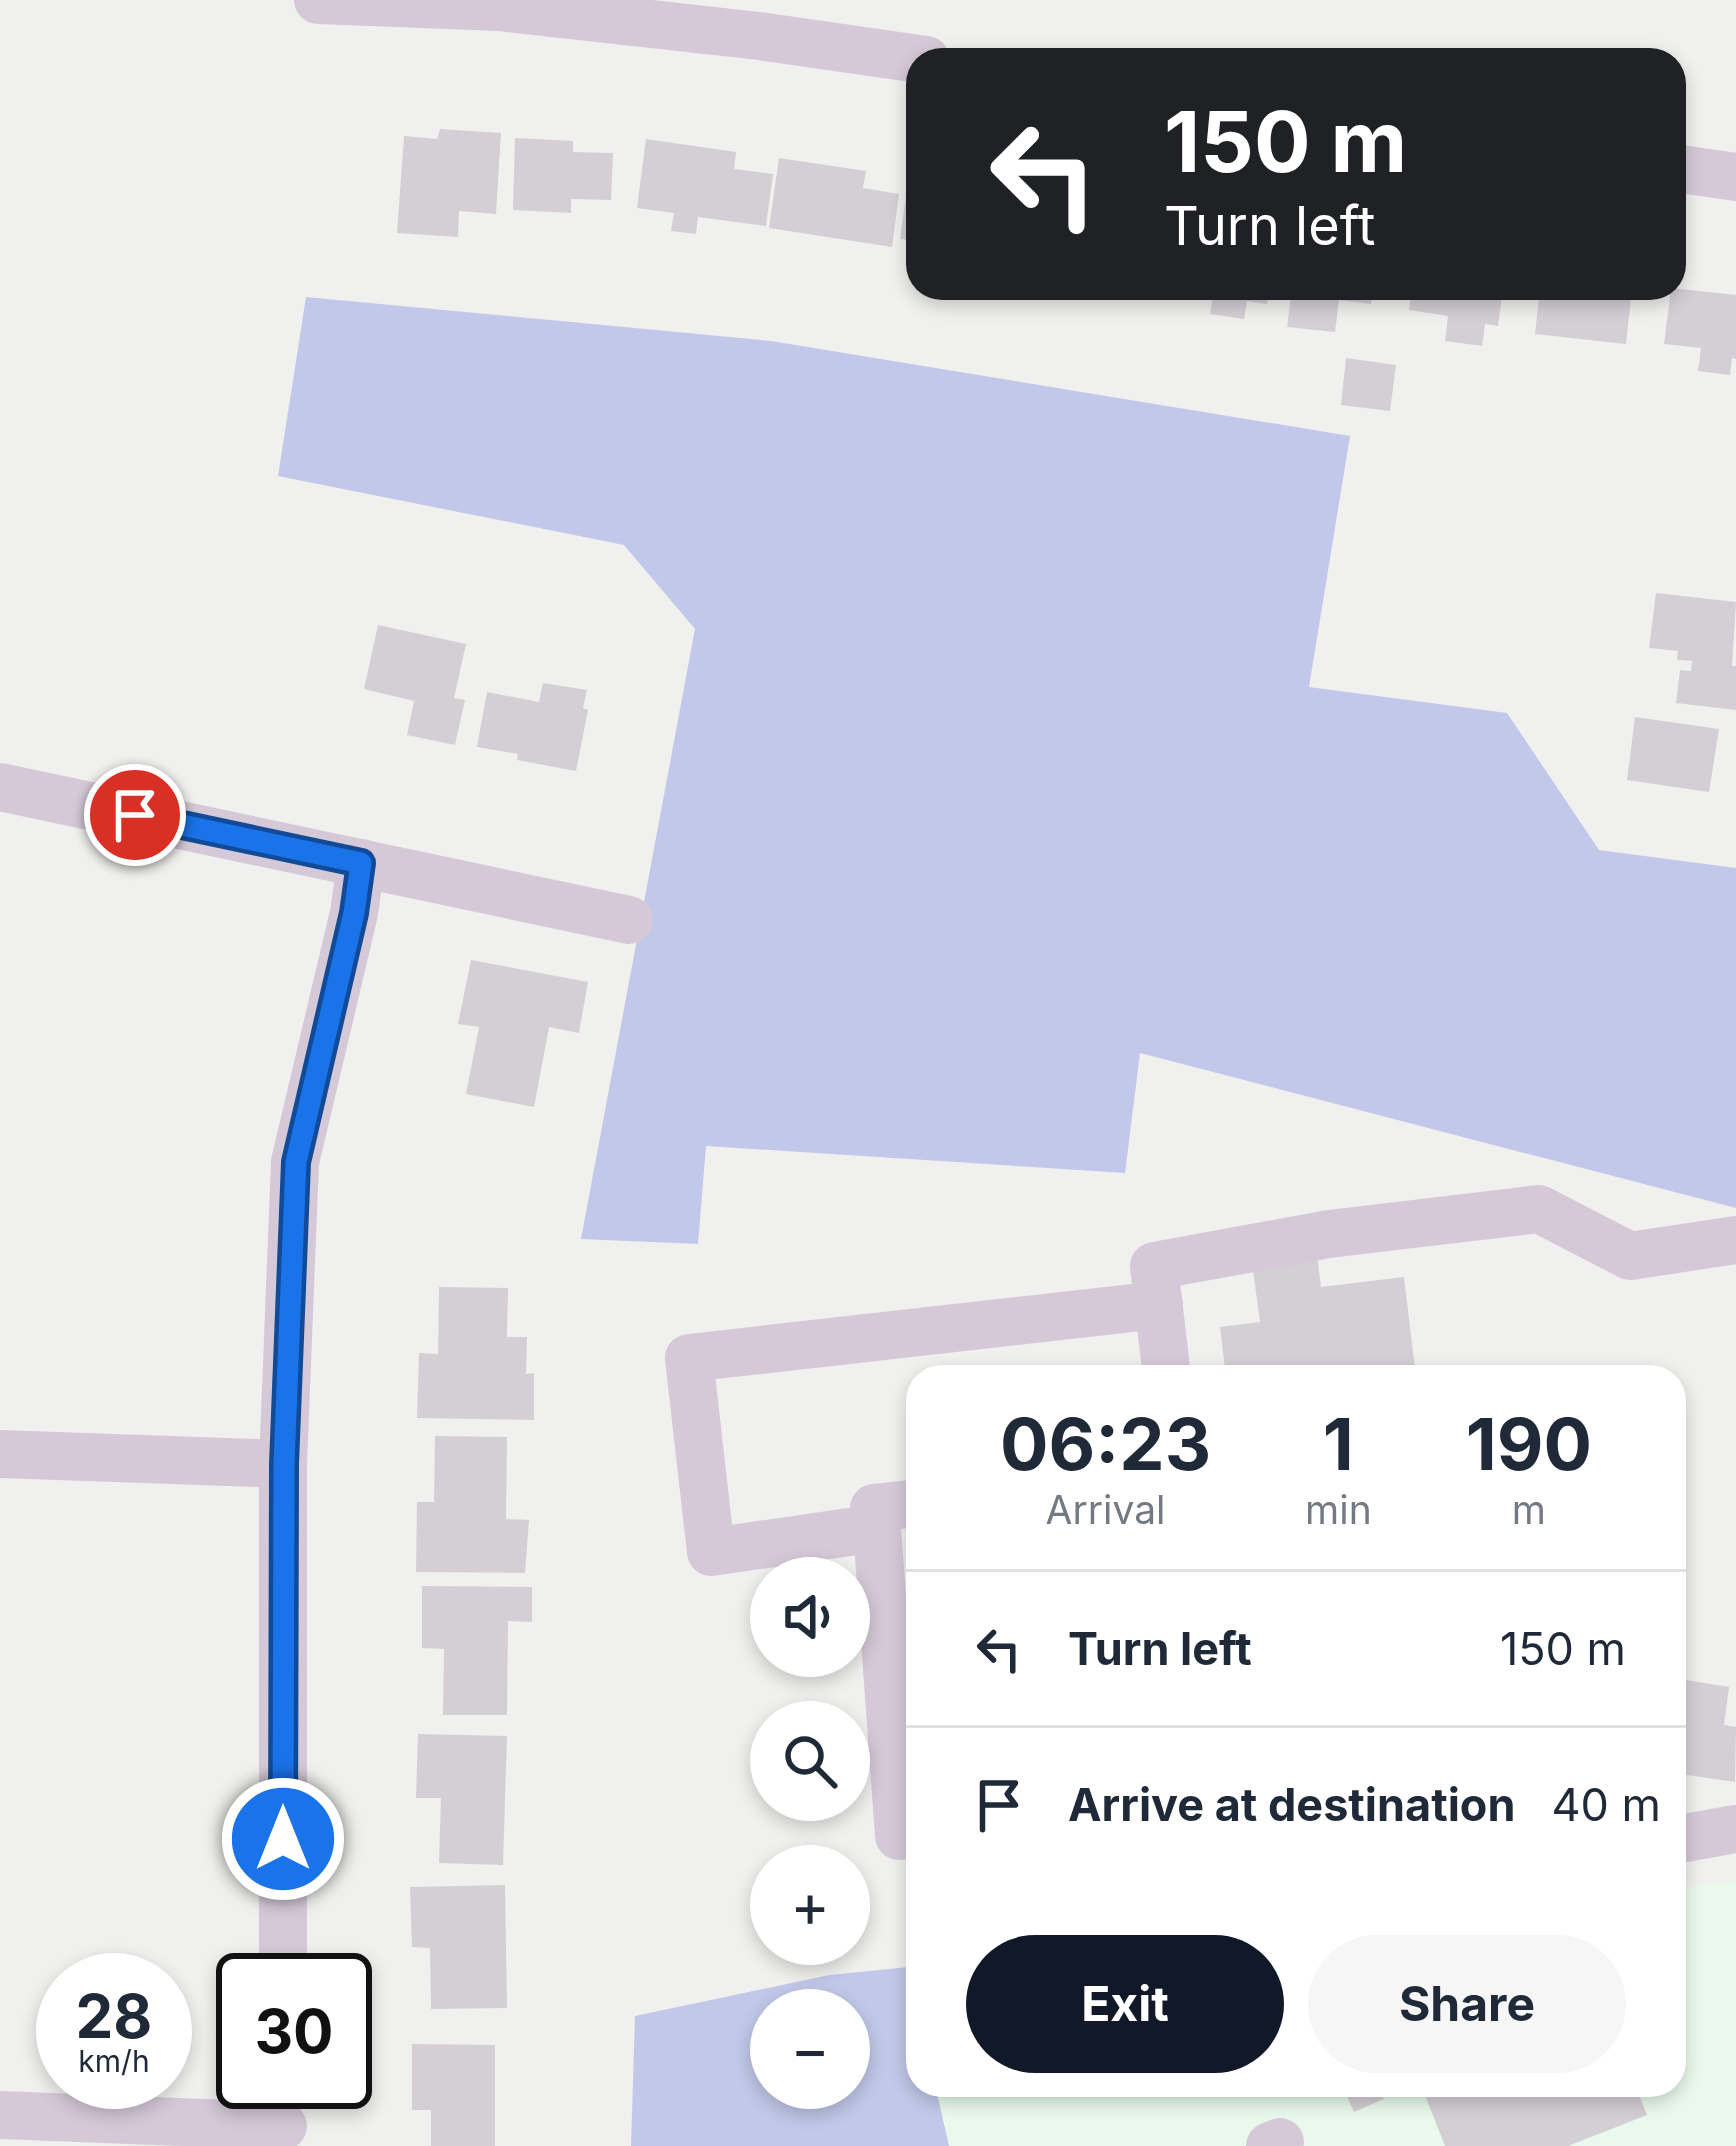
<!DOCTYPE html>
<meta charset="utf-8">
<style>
:root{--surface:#fff;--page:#f6f6f7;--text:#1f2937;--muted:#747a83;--line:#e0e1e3;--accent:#111827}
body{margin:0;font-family:Inter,sans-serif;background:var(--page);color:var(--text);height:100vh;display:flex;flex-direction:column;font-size:45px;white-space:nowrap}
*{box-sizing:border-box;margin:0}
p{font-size:39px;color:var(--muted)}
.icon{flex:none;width:66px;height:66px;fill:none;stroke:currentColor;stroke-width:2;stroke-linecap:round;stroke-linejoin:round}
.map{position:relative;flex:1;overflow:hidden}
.sheet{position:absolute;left:906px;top:1365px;width:780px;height:732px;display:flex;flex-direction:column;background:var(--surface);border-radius:36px;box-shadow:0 6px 18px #0003}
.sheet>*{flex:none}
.top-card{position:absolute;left:906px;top:48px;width:780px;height:252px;border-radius:36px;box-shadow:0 6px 18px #0003;background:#202124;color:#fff;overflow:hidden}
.controls{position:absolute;left:750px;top:1557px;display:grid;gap:24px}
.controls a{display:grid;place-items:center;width:120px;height:120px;border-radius:50%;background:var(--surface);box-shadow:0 6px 18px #0003;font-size:60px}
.speed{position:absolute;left:36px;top:1953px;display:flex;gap:24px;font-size:60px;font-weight:700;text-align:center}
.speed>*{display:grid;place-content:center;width:156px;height:156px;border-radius:50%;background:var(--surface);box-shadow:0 6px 18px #0003;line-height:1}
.speed small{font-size:30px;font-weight:400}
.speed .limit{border:6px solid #111;border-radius:18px;background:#fff;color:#111}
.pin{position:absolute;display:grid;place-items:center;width:102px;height:102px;color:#fff;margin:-51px;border:6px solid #fff;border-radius:50%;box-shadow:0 3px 12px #0007}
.me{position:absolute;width:132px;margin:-66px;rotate:0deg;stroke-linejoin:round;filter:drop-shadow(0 0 9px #0008)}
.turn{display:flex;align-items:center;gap:42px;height:252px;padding:0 60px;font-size:54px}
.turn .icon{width:156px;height:156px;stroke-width:2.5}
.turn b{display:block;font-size:84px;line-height:102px}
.eta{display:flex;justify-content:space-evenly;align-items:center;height:204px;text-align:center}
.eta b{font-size:72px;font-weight:700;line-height:84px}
.button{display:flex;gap:24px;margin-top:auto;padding:24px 60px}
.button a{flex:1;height:138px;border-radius:72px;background:var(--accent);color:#fff;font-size:48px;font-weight:700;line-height:138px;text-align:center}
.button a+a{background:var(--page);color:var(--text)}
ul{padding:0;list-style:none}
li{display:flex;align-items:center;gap:36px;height:156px;padding:0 60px;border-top:3px solid var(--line)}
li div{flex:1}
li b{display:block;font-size:45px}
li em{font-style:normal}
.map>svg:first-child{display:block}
.commercial{fill:#e9faec}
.green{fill:#c1c8e9;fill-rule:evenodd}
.building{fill:#d4cfd4}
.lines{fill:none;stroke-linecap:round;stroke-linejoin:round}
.minor{stroke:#d5c9d7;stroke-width:48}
.route-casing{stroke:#114b97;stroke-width:30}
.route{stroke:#1a73e8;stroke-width:21}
</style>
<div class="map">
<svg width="1736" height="2146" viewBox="0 0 1736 2146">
<rect width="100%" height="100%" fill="#f0f1ee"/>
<polygon class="commercial" points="1736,1881 1736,2146 949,2146 935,2085 1674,2085 1674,1887"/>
<g class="green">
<polygon points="306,297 771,341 1350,436 1309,687 1507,713 1599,850 1736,868 1736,1208 1140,1053 1125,1173 706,1146 698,1244 581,1239 695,629 624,545 278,476"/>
<path d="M909 1967 918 2007V2085H935L949 2146H631L635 2016 829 1975ZM771 2010H849V2088H771Z"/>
</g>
<g class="building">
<polygon points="440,129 501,133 496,214 459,211 458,237 397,233 404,136 437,139"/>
<polygon points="515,138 573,141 573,152 613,153 611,200 571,199 571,213 513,210"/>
<polygon points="646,139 736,152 734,169 773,174 766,226 698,217 696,234 671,231 674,213 637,208"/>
<polygon points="779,158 866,171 863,188 899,194 892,247 769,228"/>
<polygon points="909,175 918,176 918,241 900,239"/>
<polygon points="1214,288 1270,288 1267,304 1247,301 1244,319 1210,314"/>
<polygon points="1292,288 1373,288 1371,304 1339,300 1335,332 1287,327"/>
<polygon points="1412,288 1503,288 1498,326 1485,324 1482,346 1445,341 1448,316 1409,310"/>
<polygon points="1540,288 1632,288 1626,344 1535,334"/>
<polygon points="1671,288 1736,295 1736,359 1732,358 1730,375 1698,371 1701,348 1664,344"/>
<polygon points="1346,358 1396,365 1390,411 1341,405"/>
<polygon points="1656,593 1736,602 1732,666 1736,666 1736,710 1676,703 1680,670 1691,671 1692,661 1677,660 1678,651 1649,648"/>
<polygon points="378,625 466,644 454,698 465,700 455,745 407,735 414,701 364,689"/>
<polygon points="543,683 587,690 583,708 588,710 576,771 517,760 518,754 477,747 487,692 539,702"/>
<polygon points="1635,717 1719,729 1709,792 1627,780"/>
<polygon points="471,960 588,982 579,1033 549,1027 534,1107 466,1094 479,1027 458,1024"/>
<polygon points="1317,1255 1321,1287 1404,1277 1416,1377 1257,1377 1257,1374 1226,1377 1220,1327 1260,1322 1252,1263"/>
<polygon points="439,1287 508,1288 507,1337 527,1337 526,1374 534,1373 534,1420 417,1418 419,1353 438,1354"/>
<polygon points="435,1436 507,1437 506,1519 529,1520 525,1573 416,1572 417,1502 434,1502"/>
<polygon points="422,1586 532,1587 532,1622 508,1621 507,1715 443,1715 444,1649 422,1648"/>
<polygon points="1674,1678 1729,1687 1724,1725 1736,1727 1735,1782 1674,1773"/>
<polygon points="418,1734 507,1736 503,1865 439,1863 441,1798 416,1798"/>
<polygon points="505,1885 507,2008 431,2009 430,1948 412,1947 410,1887"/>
<polygon points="412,2044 495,2045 495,2146 431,2146 431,2110 412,2110"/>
<polygon points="1342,2085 1378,2085 1384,2099 1354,2112"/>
<polygon points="1444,2085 1635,2085 1647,2115 1568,2146 1445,2146 1424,2093"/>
</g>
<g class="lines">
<g class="minor">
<polyline points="318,0 499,7 759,36 926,60"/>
<polyline points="1674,168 1736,177"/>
<polyline points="0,787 629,920"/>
<polyline points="1167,1377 1154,1266 1329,1234 1539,1209 1630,1256 1736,1240"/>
<polyline points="0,1454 283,1464"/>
<polyline points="877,1528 874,1508 918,1503"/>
<polyline points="918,1834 899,1836 877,1528 711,1552 689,1358 1159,1305"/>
<polyline points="1674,1840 1736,1829"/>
<polyline points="283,1980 283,1464 295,1162 354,913 361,863"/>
<polyline points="0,2115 283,2126"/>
<polyline points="1270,2146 1280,2142"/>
</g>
</g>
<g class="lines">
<defs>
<polyline id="route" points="135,815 361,863 354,913 296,1162 284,1464 283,1839"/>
</defs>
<use href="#route" class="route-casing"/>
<use href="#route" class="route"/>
</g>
</svg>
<div class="controls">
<a><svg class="icon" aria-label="sound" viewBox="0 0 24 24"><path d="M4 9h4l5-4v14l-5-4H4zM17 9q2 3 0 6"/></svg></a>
<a><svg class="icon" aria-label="search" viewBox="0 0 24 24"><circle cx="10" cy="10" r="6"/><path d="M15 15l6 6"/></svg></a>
<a>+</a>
<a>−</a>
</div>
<div class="speed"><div>28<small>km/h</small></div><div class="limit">30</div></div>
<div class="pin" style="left:135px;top:815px;background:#d93025"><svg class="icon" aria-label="arrive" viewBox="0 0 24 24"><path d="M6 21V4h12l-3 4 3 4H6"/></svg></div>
<svg class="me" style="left:283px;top:1839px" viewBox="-20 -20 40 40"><circle r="17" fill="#1a73e8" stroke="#fff" stroke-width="3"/><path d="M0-11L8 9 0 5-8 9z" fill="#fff"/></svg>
<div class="top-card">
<div class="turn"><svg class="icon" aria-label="left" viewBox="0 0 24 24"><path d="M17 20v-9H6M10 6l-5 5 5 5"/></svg><div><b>150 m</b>Turn left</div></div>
</div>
<section class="sheet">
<div class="eta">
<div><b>06:23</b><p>Arrival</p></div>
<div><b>1</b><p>min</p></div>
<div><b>190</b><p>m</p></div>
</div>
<ul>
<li><svg class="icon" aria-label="left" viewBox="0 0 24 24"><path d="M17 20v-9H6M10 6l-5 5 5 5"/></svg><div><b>Turn left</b></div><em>150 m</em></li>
<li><svg class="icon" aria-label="arrive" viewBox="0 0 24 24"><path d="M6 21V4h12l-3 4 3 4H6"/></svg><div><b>Arrive at destination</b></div><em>40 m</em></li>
</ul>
<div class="button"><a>Exit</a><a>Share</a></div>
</section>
</div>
